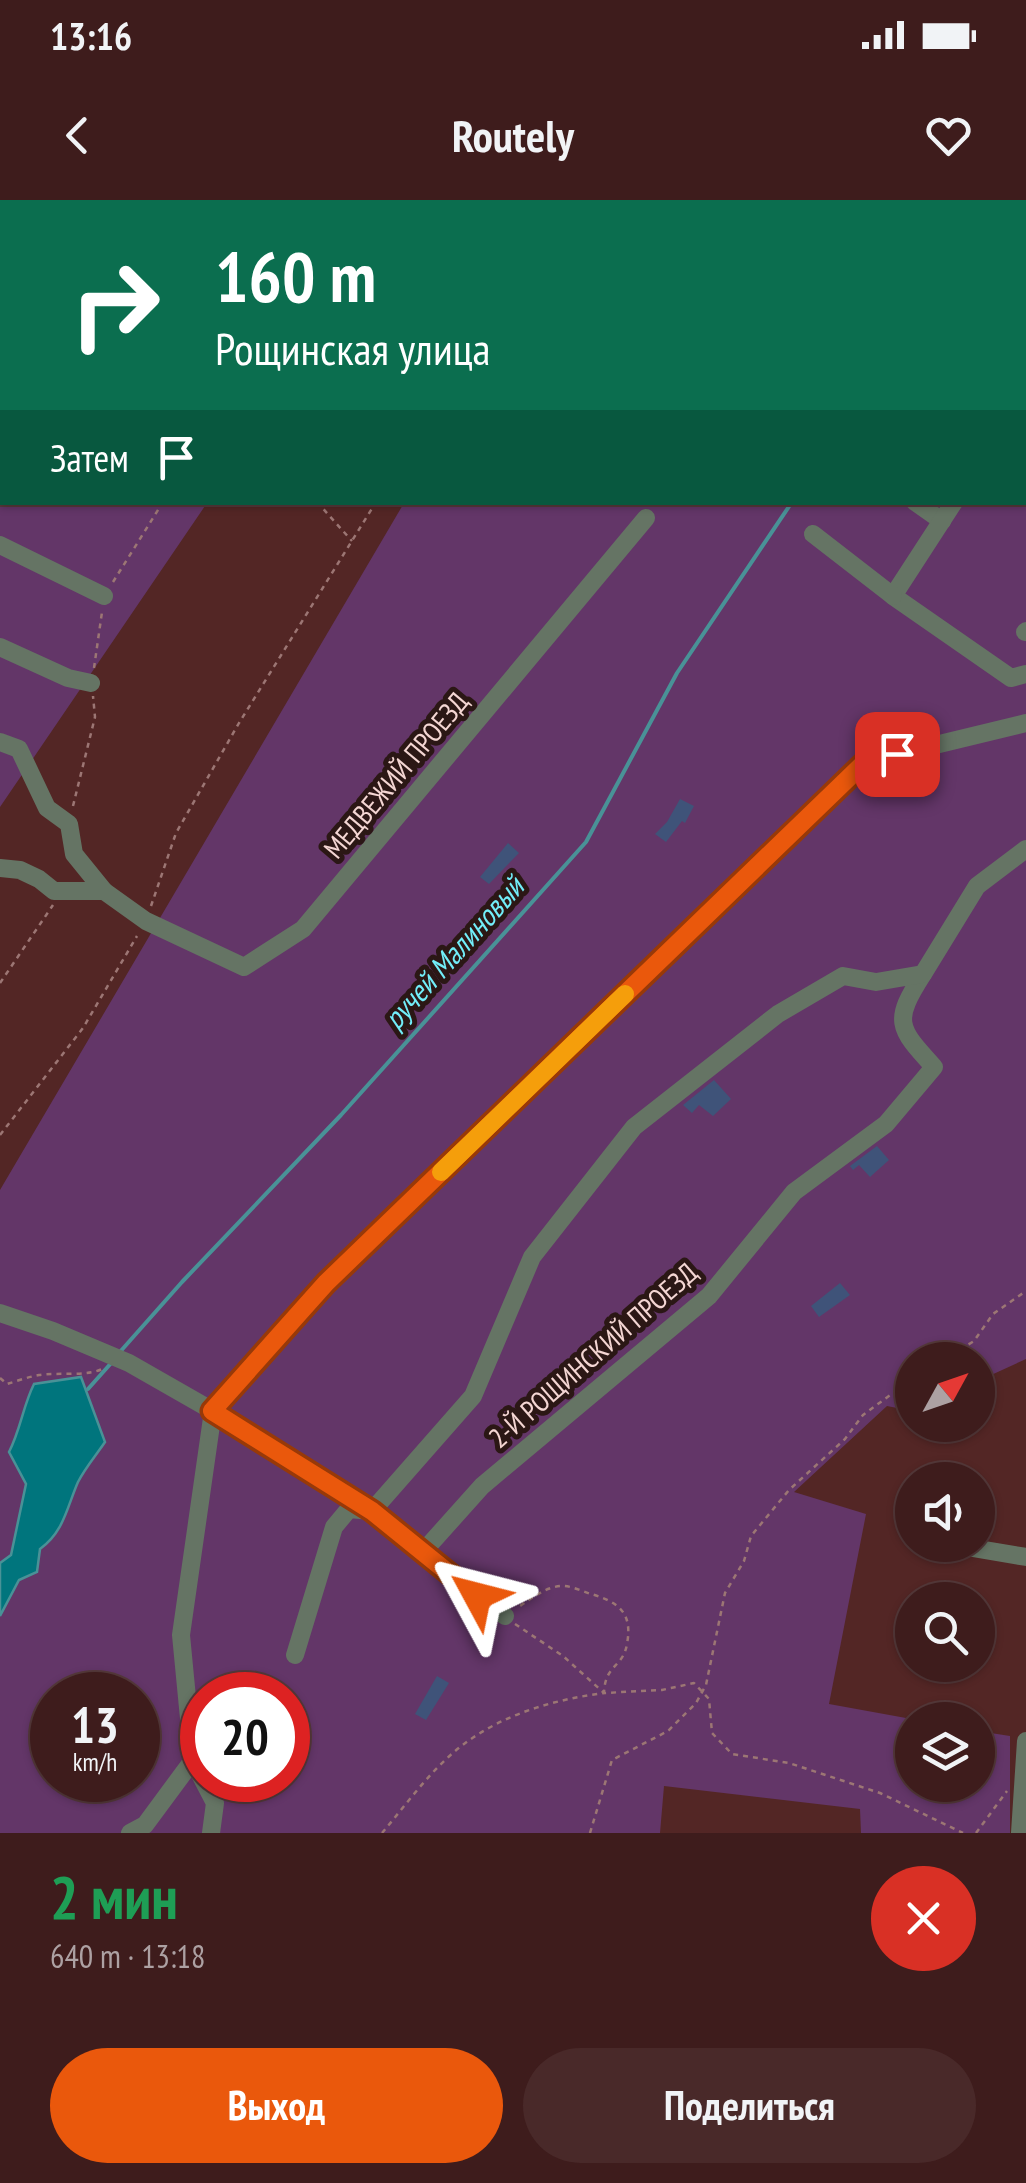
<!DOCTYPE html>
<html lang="ru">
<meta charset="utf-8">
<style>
:root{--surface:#3e1c1c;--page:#492929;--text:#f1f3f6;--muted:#ada1a3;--line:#573a3b;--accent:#ea580c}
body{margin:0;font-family:"PT Sans Narrow",sans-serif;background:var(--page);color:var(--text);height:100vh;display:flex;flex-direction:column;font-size:38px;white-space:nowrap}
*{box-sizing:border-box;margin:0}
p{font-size:32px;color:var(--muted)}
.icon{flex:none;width:55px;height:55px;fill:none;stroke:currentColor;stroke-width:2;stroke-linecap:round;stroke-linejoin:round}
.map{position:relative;height:1633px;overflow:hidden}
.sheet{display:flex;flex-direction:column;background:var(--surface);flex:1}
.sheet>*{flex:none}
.guide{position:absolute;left:0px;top:0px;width:1028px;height:305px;box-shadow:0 2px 8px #0004,0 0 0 2px var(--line);background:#0b6e4f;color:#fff;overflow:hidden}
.needle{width:65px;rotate:50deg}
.tools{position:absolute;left:895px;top:1142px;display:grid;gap:20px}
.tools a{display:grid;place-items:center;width:100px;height:100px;border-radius:50%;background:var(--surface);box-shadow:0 2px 8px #0004,0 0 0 2px var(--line);font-size:50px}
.speed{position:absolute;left:30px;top:1472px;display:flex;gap:20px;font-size:50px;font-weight:700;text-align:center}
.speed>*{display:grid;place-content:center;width:130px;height:130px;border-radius:50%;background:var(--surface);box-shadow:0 2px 8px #0004,0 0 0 2px var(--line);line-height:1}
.speed small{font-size:25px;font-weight:400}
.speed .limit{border:15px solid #d22;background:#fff;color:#111}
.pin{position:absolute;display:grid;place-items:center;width:85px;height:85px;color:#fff;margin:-42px;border-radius:20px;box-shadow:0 5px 15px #0006}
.me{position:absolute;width:110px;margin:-55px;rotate:308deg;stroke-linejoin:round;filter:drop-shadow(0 0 8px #0008)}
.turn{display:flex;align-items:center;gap:35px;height:210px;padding:0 50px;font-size:45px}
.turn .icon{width:130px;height:130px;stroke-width:2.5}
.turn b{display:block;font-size:70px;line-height:85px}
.then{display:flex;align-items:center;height:95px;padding:0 50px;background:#0003;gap:20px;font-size:38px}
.round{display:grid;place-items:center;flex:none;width:105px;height:105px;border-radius:52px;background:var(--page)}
.head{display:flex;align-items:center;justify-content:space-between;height:170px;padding:0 50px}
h1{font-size:60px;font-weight:600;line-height:75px;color:#1e9e55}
.action{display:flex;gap:20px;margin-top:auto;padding:20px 50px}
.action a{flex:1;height:115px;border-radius:60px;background:var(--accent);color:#fff;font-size:40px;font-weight:600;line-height:115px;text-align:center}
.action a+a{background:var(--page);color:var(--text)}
.status{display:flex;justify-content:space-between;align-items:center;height:70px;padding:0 50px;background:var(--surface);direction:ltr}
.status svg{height:28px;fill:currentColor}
header{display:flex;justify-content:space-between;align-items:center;height:130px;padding:0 50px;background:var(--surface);font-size:45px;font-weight:600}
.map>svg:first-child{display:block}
.green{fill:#633668;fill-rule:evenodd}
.water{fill:#00757d;stroke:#499297;stroke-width:2.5}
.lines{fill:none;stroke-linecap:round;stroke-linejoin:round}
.stream{stroke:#499297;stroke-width:4}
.building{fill:#3f5379}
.path{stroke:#9c7674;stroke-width:2.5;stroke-dasharray:5 5;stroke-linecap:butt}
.minor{stroke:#657464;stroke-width:18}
.route-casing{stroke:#983908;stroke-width:25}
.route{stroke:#ea580c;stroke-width:18}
.slow{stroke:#f59e0b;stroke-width:18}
.labels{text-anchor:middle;stroke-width:10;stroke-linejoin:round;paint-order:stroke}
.street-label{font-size:28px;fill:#f4d6d3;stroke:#2b1715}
.water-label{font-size:30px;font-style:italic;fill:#72eef9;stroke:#2b1715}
</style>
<div class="status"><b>13:16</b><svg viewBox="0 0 49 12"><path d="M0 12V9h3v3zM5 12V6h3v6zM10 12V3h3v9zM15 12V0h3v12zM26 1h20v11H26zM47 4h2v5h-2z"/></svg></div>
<header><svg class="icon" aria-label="back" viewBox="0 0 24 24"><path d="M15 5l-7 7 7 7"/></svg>Routely<svg class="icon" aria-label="heart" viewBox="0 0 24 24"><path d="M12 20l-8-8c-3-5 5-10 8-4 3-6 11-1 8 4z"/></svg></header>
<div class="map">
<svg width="1026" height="1633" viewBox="0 0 1026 1633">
<rect width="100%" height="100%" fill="#532625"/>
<g class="green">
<polygon points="0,0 402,0 2,2 2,302 207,303 0,607"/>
<path d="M582 0H1026V1159L978 1181V1160H912V1211L887 1206 794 1292 866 1314 829 1504 917 1520H912V1585H978V1531L1010 1536V1633H861L860 1609 664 1586 660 1633H0V990L404 303 1025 302V2H580ZM52 1495H138V1580H52ZM202 1495H288V1580H202Z"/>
</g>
<path class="water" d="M81 1177 105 1242C97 1254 85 1268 78 1282 67 1307 64 1332 40 1349L37 1372 19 1380 0 1416V1363L11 1355 26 1284 9 1252C21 1228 23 1206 34 1184Z"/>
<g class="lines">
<g class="stream">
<polyline points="832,2 833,0"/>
<polyline points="119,1153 182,1082 341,915 586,642 677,473 792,302"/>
<polyline points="88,1189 113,1161"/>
</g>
</g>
<g class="building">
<polygon points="680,599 694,606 685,623 682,621 666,642 655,634 667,622"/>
<polygon points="508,643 519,653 489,684 480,677"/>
<polygon points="714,880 731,899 713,916 699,905 692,913 683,905"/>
<polygon points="877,946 889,960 870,977 859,965 853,970 850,966"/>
<polygon points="840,1083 850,1095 819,1117 811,1106"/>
<polygon points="437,1476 449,1483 426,1520 415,1514"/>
</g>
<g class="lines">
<g class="path">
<polyline points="56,2 58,0"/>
<polyline points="216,2 217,0"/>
<polyline points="391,2 392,0"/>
<polyline points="560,2 561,0"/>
<polyline points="0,98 2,94"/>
<polyline points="0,114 2,116"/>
<polyline points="317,302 352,341"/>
<polyline points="0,305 2,300"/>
<polyline points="113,382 163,302"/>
<polyline points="94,468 102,412"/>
<polyline points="73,606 95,517 93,496"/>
<polyline points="151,706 176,633 239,523 376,302"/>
<polyline points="0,783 53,705"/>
<polyline points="0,935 83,828 137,736"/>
<polyline points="943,1160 974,1141 993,1114 1026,1091"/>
<path d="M0 1178 7 1184C17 1181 28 1177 39 1175 58 1172 89 1177 104 1168"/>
<polyline points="515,1424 563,1456 604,1493 662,1490 694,1483 709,1499 712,1533 732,1554 789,1563 880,1593 963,1633"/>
<path d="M382 1633C405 1606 427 1575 454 1552 496 1516 551 1500 604 1493 605 1464 623 1468 627 1444 633 1412 618 1402 591 1394 581 1391 570 1385 560 1386 543 1388 531 1399 517 1408"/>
<polyline points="590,1633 612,1560 668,1531 696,1503 706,1485 725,1393 744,1361 751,1336 789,1290 845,1239 863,1215 912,1179"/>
<polyline points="976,1633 1007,1591"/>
</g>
<g class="minor">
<polyline points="1025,192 1026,190"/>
<polyline points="915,302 942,321"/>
<polyline points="954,302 893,396 1011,478 1026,474"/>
<polyline points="813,334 893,396"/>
<polyline points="0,345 104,396"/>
<polyline points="1025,432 1026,431"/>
<polyline points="0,447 68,478 91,483"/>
<polyline points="0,542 19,549 47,608 69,624 74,654 104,691"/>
<polyline points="0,668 20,670 39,679 54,691 104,691 146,721 244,767 303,729 646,318"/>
<polyline points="0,1113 53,1131 129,1163 213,1211 372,1311 505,1416"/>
<polyline points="955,1345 1026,1357"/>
<path d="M422 1353 482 1286 709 1096 794 992 886 924 934 867C897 827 893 821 923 774"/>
<polyline points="295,1455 334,1327 349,1309 372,1311 473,1196 532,1057 634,927 778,814 843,776 876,782 923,774 977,686 1026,649"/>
<polyline points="202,1578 193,1560 181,1435 213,1211 326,1083 865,562 1026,523"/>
<polyline points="203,1580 215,1603 211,1633"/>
<polyline points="130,1633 145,1625 193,1560"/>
<polyline points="1020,1633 1026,1541"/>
</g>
</g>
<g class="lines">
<defs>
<polyline id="route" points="477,1396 372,1311 212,1211 326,1083 865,562 897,554"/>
</defs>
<use href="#route" class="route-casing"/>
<use href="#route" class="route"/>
<polyline class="slow" points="441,972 625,794"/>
</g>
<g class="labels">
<g class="street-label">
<text transform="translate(396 575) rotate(-50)" y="10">МЕДВЕЖИЙ ПРОЕЗД</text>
<text transform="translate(593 1155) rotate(-41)" y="10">2-Й РОЩИНСКИЙ ПРОЕЗД</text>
</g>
<g class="water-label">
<text transform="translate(454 753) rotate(-48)" y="10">ручей Малиновый</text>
</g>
</g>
</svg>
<div class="tools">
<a><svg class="needle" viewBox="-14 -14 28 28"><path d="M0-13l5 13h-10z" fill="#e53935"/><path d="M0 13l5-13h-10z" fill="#ada1a3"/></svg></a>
<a><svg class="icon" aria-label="sound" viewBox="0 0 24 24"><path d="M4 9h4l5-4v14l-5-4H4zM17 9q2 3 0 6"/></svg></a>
<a><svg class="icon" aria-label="search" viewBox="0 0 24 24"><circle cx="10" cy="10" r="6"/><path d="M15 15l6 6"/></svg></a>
<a><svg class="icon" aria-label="layers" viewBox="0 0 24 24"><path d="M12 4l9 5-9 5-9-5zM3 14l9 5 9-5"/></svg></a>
</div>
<div class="speed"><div>13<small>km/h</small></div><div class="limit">20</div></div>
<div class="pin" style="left:897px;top:554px;background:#d93025"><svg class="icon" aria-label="arrive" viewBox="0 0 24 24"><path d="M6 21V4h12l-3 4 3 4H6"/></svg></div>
<svg class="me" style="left:477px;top:1396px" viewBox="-20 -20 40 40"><path d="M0-17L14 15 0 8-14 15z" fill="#ea580c" stroke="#fff" stroke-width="4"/></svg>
<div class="guide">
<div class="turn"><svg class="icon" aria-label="right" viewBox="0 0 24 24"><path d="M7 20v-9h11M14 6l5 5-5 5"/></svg><div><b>160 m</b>Рощинская улица</div></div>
<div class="then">Затем<svg class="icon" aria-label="arrive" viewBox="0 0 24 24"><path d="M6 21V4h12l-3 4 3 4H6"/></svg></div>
</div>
</div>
<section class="sheet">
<div class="head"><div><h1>2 мин</h1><p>640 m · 13:18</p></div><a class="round" style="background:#d93025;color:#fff"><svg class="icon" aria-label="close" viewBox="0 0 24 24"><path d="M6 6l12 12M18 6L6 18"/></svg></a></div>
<div class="action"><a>Выход</a><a>Поделиться</a></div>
</section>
